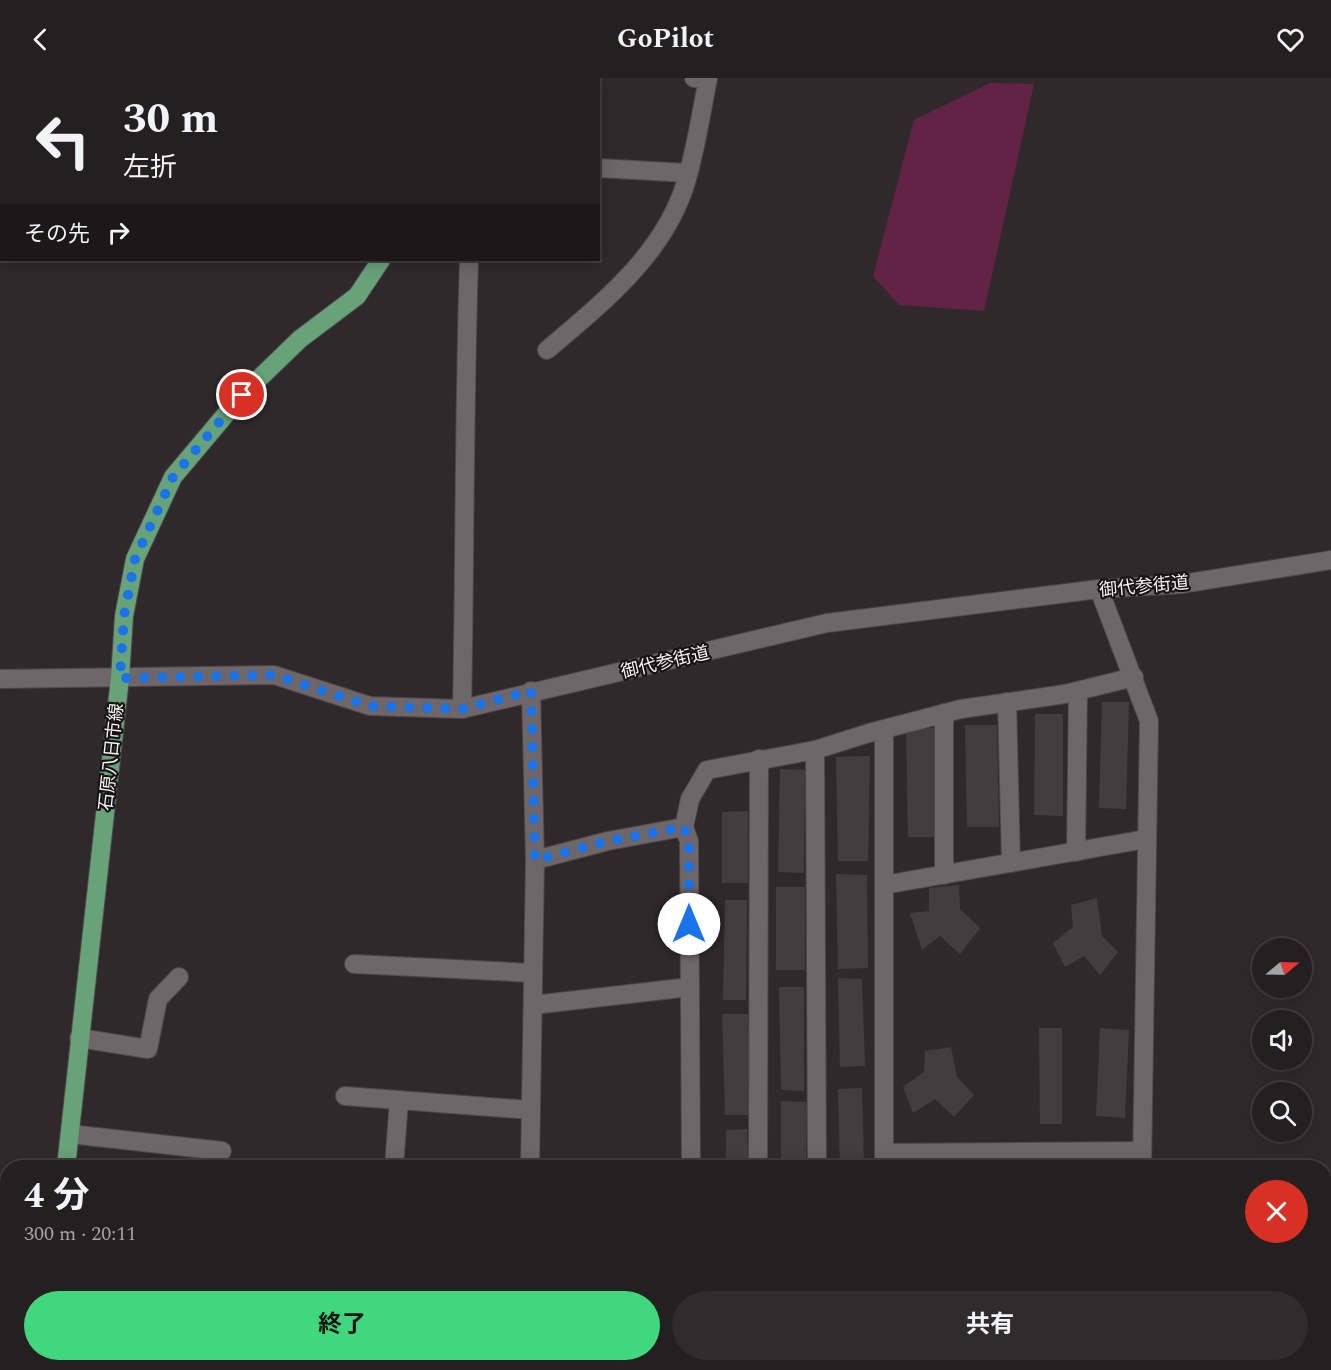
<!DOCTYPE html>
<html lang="ja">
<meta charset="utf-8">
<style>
:root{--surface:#241f21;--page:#302c2e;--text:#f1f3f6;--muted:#a3a2a5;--line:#413d3f;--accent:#41d77c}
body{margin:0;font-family:Spectral,"Noto Sans JP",serif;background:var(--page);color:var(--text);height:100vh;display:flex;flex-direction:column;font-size:22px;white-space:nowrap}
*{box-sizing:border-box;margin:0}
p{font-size:20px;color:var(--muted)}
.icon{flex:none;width:33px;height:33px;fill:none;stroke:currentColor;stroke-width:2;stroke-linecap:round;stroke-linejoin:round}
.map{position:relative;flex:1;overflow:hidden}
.sheet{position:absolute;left:0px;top:1082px;width:1332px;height:212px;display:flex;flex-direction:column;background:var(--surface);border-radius:24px 24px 0 0;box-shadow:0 3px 15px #0003,0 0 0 2px var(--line)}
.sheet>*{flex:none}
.banner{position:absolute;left:0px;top:0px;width:600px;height:183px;box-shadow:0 3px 15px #0003,0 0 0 2px var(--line);background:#241f21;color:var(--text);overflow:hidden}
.needle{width:39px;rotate:71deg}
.buttons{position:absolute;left:1252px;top:860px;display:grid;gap:12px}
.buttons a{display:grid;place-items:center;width:60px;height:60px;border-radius:50%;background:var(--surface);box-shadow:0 3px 15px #0003,0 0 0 2px var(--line);font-size:30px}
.pin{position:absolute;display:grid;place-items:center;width:51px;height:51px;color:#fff;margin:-26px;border:3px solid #fff;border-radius:50%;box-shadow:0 2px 6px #0007}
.me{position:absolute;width:66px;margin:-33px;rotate:0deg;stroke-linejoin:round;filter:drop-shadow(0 0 4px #0008)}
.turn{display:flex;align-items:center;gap:21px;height:126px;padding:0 24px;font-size:27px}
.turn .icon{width:78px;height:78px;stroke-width:2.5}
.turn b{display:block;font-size:42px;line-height:51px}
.then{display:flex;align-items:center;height:57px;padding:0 24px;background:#0003;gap:12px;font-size:22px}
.round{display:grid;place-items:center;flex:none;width:63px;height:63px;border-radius:32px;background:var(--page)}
.overview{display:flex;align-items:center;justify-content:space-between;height:102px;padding:0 24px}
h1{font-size:36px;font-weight:700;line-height:45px}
.primary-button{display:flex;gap:12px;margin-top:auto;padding:12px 24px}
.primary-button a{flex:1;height:69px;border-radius:36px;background:var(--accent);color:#111;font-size:24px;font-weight:700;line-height:69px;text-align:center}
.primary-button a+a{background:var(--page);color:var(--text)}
header{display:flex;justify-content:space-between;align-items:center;height:78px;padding:0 24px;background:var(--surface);font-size:27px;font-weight:700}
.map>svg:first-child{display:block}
.green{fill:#622345}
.building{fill:#443d40}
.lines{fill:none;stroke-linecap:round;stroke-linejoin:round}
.minor-casing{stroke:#4e484a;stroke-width:20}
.major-casing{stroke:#4e484a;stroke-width:20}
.minor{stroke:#6e6669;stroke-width:18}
.major{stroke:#67a279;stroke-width:18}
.route{stroke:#1a73e8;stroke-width:10;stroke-dasharray:0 18}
.labels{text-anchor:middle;stroke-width:4.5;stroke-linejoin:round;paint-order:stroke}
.street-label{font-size:18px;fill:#f7f2f4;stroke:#161314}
</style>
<header><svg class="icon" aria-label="back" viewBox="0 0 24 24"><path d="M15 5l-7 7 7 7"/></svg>GoPilot<svg class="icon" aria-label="heart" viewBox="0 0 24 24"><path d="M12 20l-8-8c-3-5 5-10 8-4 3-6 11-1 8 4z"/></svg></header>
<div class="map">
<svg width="1331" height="1292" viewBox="0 0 1331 1292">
<rect width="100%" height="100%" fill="#30292c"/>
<polygon class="green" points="990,5 1034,6 984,233 899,227 873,198 914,42"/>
<g class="building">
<polygon points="1102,624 1129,624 1126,731 1099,730"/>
<polygon points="1035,636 1063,636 1063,738 1034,737"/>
<polygon points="965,647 997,647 999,749 967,749"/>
<polygon points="934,650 935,759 908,759 906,651"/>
<polygon points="870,678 868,783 838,783 836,679"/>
<polygon points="780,691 805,692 804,795 778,794"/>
<polygon points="748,733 748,805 722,805 722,734"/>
<polygon points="836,796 867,797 868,890 838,891"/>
<polygon points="959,807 960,831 980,850 960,876 940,858 922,872 910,835 929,833 929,810"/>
<rect x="776" y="809" width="29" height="83"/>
<polygon points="1097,820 1102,858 1118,874 1100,897 1084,878 1065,889 1053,865 1073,849 1071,827"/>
<polygon points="725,822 747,822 746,922 723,922"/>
<polygon points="838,900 862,901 865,988 840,989"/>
<polygon points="779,909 804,909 804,1013 781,1012"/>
<polygon points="722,936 748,936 751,1037 725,1037"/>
<polygon points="1039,950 1062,950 1062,1046 1040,1046"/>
<polygon points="1100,950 1129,952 1125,1040 1096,1038"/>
<polygon points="951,969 957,999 974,1017 954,1039 935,1021 913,1035 903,1009 924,994 925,973"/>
<polygon points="862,1010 864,1089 840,1089 838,1011"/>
<polygon points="781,1023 807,1024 806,1089 781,1089"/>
<polygon points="747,1051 748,1089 726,1089 726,1052"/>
<polygon points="726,1286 748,1286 747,1292 726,1292"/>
<rect x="780" y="1286" width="25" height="6"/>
<rect x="840" y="1286" width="23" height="6"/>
<rect x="907" y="1286" width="27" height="6"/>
<rect x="966" y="1286" width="24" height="6"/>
<rect x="1025" y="1286" width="26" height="6"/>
<rect x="1089" y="1286" width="24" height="6"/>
</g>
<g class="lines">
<defs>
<g id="minor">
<polyline points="598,90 688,95"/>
<path d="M547 272C602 225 664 177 686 104 696 71 701 35 708 1L694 0"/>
<polyline points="1099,511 1149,643 1142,1089"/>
<polyline points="0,601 274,597 370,628 462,631 827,545 1099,511 1182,506 1331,482"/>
<polyline points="1007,624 1011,785"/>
<path d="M462 631C465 481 464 331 469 182"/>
<polyline points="944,635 944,797"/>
<polyline points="884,651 884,1089"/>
<polyline points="815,672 817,1089"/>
<polyline points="684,749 689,763 691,1089"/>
<polyline points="1076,774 1078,613"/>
<polyline points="535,782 608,763 684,749 690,721 707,692 815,672 869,655 961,631 1065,616 1134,599"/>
<polyline points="884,807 1146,761"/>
<polyline points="354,886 533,895"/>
<polyline points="533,927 690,909"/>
<polyline points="79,960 148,971 158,921 179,899"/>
<polyline points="345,1018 531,1032"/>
<polyline points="70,1056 222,1073"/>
<polyline points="884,1075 1142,1073"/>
<polyline points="394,1089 399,1022"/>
<polyline points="530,1089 535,782 531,613"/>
<polyline points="758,1089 759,681"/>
<polyline points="154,1286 160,1292"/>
<polyline points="537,1286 538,1292"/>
<polyline points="693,1286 693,1292"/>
<polyline points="817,1286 817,1292"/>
<polyline points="885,1286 885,1292"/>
<polyline points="1002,1286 1002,1292"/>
<polyline points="1068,1286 1068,1292"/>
<polyline points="487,1292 490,1286"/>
<polyline points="757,1292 757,1286"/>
<polyline points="938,1292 938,1286"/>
<polyline points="1136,1292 1136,1286"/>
</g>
<g id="major">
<polyline points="470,2 470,0"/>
<polyline points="66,1089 120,600 124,538 135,481 173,399 242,317 300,261 357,218 381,182"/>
<polyline points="46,1292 46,1286"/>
</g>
</defs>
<use href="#minor" class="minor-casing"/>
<use href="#major" class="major-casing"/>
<use href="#minor" class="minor"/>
<use href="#major" class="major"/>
</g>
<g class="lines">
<polyline class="route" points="242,317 173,399 135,481 124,538 120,600 274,597 370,628 462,631 531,613 535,782 608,763 684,749 689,763 689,846"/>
</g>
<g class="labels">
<g class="street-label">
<text transform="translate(1144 508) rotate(-5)" y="6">御代参街道</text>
<text transform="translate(665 584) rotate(-13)" y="6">御代参街道</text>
<text transform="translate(111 679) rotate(-84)" y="6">石原八日市線</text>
</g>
</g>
</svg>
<div class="buttons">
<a><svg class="needle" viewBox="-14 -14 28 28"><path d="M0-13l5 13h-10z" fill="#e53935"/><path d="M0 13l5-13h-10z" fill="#a3a2a5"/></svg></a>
<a><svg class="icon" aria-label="sound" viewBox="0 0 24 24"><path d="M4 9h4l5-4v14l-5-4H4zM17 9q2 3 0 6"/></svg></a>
<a><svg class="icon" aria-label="search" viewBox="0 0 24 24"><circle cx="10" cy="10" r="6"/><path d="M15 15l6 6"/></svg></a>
</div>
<div class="pin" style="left:242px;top:317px;background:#d93025"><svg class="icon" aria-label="arrive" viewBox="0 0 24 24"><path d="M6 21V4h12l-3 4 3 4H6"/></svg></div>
<svg class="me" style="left:689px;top:846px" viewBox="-20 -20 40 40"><circle r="19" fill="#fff"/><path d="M0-13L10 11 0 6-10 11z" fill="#1a73e8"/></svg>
<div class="banner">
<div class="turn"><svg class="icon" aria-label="left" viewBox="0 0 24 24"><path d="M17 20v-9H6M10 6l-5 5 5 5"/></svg><div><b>30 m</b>左折</div></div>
<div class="then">その先<svg class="icon" aria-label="right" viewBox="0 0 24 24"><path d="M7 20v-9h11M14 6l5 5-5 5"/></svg></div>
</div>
<section class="sheet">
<div class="overview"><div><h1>4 分</h1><p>300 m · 20:11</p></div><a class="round" style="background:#d93025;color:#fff"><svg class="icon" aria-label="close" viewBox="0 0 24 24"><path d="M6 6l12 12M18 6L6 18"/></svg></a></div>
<div class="primary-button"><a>終了</a><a>共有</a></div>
</section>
</div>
